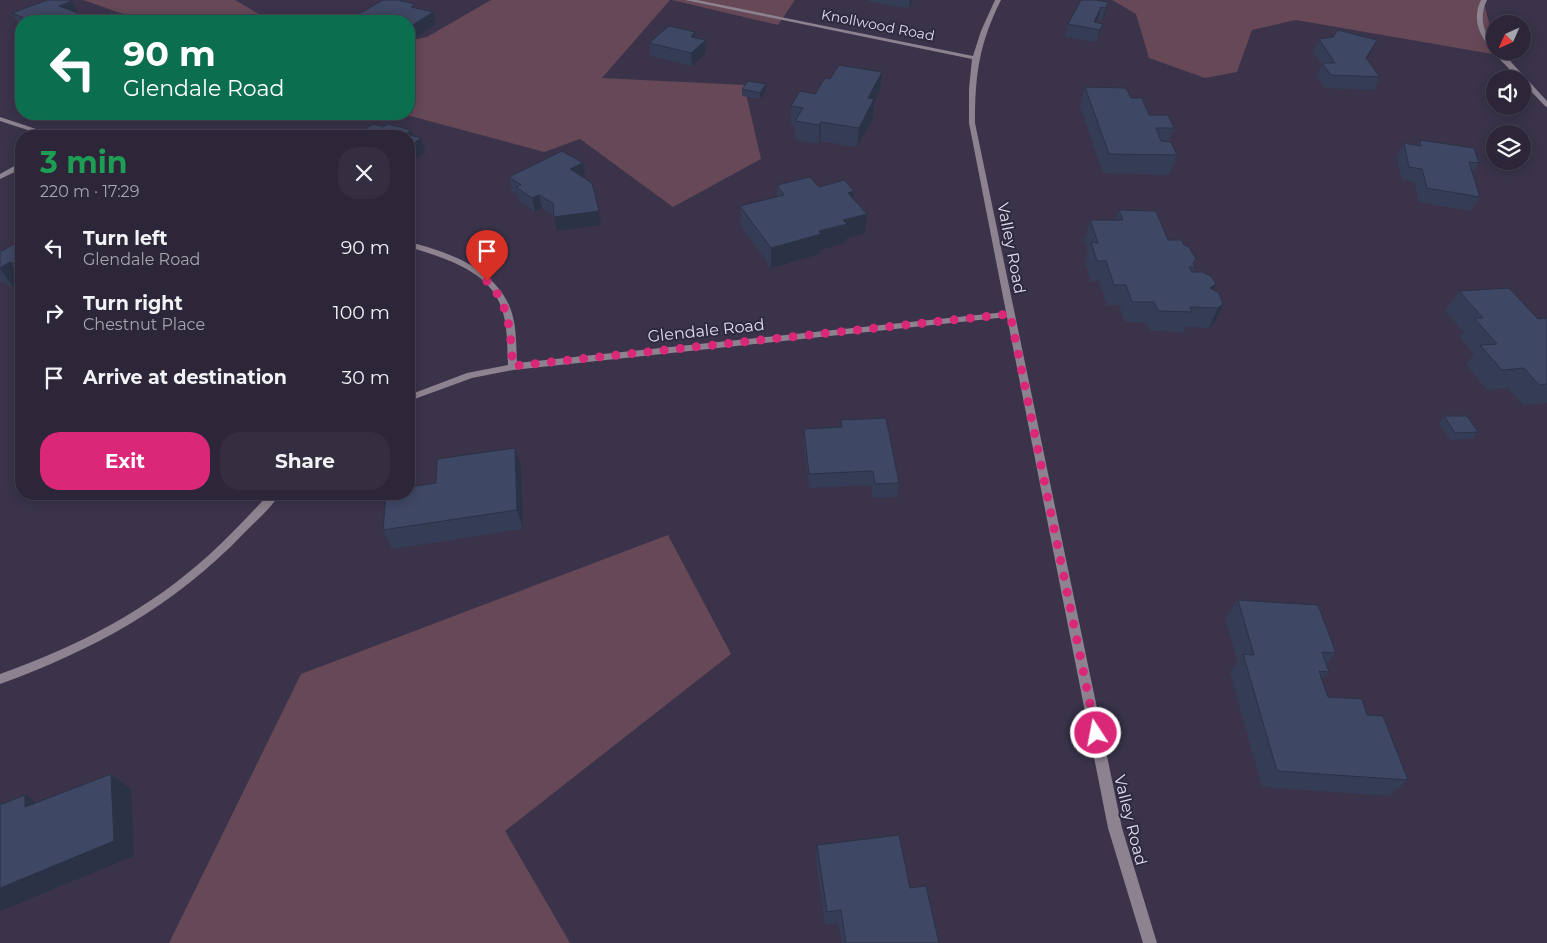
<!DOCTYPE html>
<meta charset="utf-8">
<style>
:root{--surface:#2c2638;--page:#342e40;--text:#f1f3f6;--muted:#a6a5ae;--line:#484353;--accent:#db2777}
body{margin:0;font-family:Montserrat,sans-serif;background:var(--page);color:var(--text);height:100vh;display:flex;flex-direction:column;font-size:19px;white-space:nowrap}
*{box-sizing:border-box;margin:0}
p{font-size:16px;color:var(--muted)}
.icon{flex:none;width:28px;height:28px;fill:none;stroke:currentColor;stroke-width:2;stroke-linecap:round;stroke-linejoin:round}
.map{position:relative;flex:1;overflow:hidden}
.sheet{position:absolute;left:15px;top:130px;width:400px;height:370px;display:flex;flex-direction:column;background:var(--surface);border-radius:20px;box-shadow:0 2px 12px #0003,0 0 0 1px var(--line)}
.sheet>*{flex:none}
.hud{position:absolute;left:15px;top:15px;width:400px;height:105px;border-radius:20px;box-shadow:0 2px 12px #0003,0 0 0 1px var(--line);background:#0b6e4f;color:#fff;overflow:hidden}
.needle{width:32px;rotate:225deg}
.tools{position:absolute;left:1486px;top:15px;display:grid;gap:10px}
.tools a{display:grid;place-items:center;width:45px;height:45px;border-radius:50%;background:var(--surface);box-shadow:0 2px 12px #0003,0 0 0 1px var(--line);font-size:25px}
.pin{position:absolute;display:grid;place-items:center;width:42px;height:42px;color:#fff;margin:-51px -21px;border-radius:50% 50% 50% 0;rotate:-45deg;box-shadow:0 0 5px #0007}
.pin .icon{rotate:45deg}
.me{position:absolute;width:55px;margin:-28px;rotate:349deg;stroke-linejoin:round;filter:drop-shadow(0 0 4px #0008)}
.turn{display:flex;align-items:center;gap:18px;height:105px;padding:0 25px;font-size:22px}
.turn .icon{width:65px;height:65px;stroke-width:2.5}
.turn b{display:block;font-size:35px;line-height:42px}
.round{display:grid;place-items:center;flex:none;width:52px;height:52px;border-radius:20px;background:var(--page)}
.summary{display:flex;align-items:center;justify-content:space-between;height:85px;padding:0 25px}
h1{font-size:30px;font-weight:700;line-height:38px;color:#1e9e55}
.action{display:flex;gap:10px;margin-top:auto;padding:10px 25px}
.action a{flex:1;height:58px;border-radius:20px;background:var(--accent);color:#fff;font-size:20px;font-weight:700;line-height:58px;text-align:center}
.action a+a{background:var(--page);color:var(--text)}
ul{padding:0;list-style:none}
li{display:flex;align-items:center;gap:15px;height:65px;padding:0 25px}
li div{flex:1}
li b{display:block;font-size:19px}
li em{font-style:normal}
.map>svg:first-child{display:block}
.green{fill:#664857}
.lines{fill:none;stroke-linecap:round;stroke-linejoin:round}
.street{fill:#8d828f;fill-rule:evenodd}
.wall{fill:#353d56}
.shaded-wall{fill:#2b3246}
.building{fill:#3e4764;stroke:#2b3246}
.route{stroke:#db2777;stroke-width:9;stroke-dasharray:0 16.2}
.labels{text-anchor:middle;stroke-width:4;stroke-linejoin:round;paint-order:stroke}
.far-street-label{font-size:14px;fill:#e0ddec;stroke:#2f2940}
.street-label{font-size:16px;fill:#e0ddec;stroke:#2f2940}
</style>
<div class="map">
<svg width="1547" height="943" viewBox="0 0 1547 943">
<rect width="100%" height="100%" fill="#3a334a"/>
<g class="green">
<polygon points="83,0 235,0 271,21 144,21"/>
<polygon points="491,0 670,0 602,78 744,85 761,159 673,207 580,139 544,152 403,114 409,114 409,41 427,37"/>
<polygon points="672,0 795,0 778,25"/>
<polygon points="1112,0 1483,0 1495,45 1495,51 1498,55 1296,20 1252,30 1237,72 1205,78 1149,58 1136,14"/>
<polygon points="668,535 731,654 505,831 570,943 169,943 301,674"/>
</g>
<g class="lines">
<g class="street">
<path d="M685 0H697L973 56 981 31 995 0H1001C979 44 975 75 975 123L1122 828 1157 943H1143L1108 828 1007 317 513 370 472 378 409 401V395L467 373 508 365C507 344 508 323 500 304 486 269 441 257 409 247V242C445 251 490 266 508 303 517 321 516 343 517 363L1006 312 969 123V89L972 59Z"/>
<path d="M1481 0H1487C1481 13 1481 24 1488 36 1492 42 1495 44 1495 51H1501L1547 101V107L1545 106 1522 82V79H1519C1499 57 1465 32 1481 0Z"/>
<polygon points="0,117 54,135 55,136 46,136 0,121"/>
<polygon points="18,164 21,164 21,169 0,179 0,174"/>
<path d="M269 494H280C271 508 256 521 244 533 176 605 92 651 0 684V674C77 647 150 609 210 554 231 535 250 514 269 494Z"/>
</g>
</g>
<g class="wall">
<polygon points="869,0 913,0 909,8 869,2"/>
<polygon points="72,1 78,13 83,15 85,20 90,21 21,21 21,27 20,26 12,13"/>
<polygon points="1108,2 1105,15 1102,20 1098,19 1096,23 1103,24 1099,37 1097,42 1065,37 1068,24"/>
<polygon points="416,8 433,12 436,24 415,38 409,37 409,21 357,21 355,16"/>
<polygon points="695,32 696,38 706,53 692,66 650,56 649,43"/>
<polygon points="1319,39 1371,52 1367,59 1380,77 1374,90 1325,88 1317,76 1322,65 1313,52"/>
<polygon points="882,72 880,90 874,102 873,118 857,147 820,141 819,144 795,140 795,126 791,125 791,106 815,94 830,79"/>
<polygon points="766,84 766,91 760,99 742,96 742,89"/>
<polygon points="1085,87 1149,115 1174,128 1169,141 1177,155 1170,175 1103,173 1080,106"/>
<polygon points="208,114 223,114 218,117"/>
<polygon points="1420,140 1479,163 1472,173 1480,197 1471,211 1419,202 1414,182 1402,180 1397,157 1404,143 1417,145"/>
<polygon points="583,163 585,176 583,177 601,225 557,231 554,216 542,208 535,212 519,201 518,194 512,191 509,177"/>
<polygon points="777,185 819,187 854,191 853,198 865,233 846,239 845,243 820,250 820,254 771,268 741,226 740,206 777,197"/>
<polygon points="1119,210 1168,240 1194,265 1195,267 1193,272 1213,290 1223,304 1214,324 1209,328 1186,327 1184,332 1150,331 1147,323 1125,322 1119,305 1107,305 1099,281 1091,281 1085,262 1088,252 1084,240 1090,220 1116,220"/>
<polygon points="21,240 21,284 14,288 0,281 0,252"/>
<polygon points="1459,291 1538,319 1547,318 1547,403 1523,405 1508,388 1487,390 1466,365 1474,354 1460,338 1464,332 1445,311"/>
<polygon points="1444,416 1478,432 1473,439 1450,440 1439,424"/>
<polygon points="841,420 899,483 897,497 873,498 871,485 809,488 804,443 804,429 841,427"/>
<polygon points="521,467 523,529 392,549 383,530 436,483"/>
<polygon points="1238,600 1336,653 1326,664 1329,672 1322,679 1328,697 1367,715 1408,780 1389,796 1262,787 1230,672 1238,662 1225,618"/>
<polygon points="817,845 910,888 939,943 842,943 838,923 825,925 816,859"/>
</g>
<g class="shaded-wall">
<polygon points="910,0 913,0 909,8"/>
<polygon points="72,1 78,13 59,6"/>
<polygon points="1108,2 1105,15 1102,20"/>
<polygon points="1101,7 1098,19 1093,29 1094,22"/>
<polygon points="433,12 436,24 415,38 411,26"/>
<polygon points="83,15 86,21 78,17"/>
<polygon points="1103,24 1099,37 1097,42 1100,30"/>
<polygon points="695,32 696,45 691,37"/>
<polygon points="706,40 706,53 692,66 691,53"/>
<polygon points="1377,40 1371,52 1360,71 1366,58"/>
<polygon points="882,72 880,90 874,102 873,118 857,147 859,128 868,98"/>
<polygon points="766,84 766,91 760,99 760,93"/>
<polygon points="217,114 223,114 218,117"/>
<polygon points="821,122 820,141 819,144 819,125"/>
<polygon points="411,130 415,143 421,138 425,152 409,164 409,147 405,134"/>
<polygon points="583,163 585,176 573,183 570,169"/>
<polygon points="854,191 852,211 848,193"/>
<polygon points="539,195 542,208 535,212 532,198"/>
<polygon points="599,211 601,225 557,231 554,217"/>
<polygon points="867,214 865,233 846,239 845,243 820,250 820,254 771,268 771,248 819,231 843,220"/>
<polygon points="10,262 21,278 21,284 14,288 0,269 0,268"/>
<polygon points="1216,284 1207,304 1201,308 1210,288"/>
<polygon points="1223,304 1214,324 1209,328 1218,308"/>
<polygon points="515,448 521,467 523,529 517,510"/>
<polygon points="111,774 131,789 134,856 0,911 0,888"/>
<polygon points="25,795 48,810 25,807"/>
</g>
<g class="building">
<polygon points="47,0 70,0 72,1 59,6 83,15 78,17 90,21 32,21 12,13"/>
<polygon points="383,0 398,0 415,4 411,7 433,12 411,26 409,25 409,21 392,21 379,18 375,21 355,16"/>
<polygon points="1081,0 1095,0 1108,2 1106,8 1101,7 1094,22 1103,24 1100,30 1068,24"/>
<polygon points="669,26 695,32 691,37 706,40 691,53 649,43"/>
<polygon points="1338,30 1377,40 1366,58 1380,77 1331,75 1322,63 1335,63 1319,39 1333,37"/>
<polygon points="839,65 882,72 868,98 874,99 859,128 821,122 819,125 795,121 803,108 791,106 800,91 815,94 825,78 830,79"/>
<polygon points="748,81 766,84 760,93 742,89"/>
<polygon points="1085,87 1126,88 1131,98 1142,98 1149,115 1168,115 1174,128 1156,128 1161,141 1171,142 1177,155 1109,154"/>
<polygon points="373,124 383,127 388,124 411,130 405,134 421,138 409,147 409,136 355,136"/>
<polygon points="1420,140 1474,148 1479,163 1469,162 1480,197 1427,188 1422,169 1409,167 1404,143 1421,146"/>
<polygon points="562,151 583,163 570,169 592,183 599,211 554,217 553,203 539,195 532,198 516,187 521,185 509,177"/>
<polygon points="810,177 819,187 844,180 854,191 848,193 867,214 843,220 847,224 819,231 821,234 771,248 740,206 784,195 777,185"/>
<polygon points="1119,210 1156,211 1168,240 1182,240 1184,245 1189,247 1196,259 1193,263 1195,267 1189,267 1192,272 1203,272 1212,277 1216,284 1210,288 1219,293 1223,304 1218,308 1190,307 1192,312 1158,311 1154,302 1132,302 1126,285 1114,285 1106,261 1097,261 1091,242 1098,243 1090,220 1123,220"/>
<polygon points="21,240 21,264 19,266 10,262 0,268 0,252"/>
<polygon points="1509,288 1538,319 1547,318 1547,384 1539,385 1524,368 1502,370 1480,345 1497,344 1474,318 1483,318 1459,291"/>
<polygon points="1444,416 1467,416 1478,432 1455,433"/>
<polygon points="886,418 899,483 875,484 873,471 809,474 804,429 842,427 841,420"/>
<polygon points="515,448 517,510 383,530 386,494 409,494 409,487 436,483 437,459"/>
<polygon points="1238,600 1318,605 1336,653 1322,652 1329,672 1319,671 1328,697 1362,699 1367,715 1383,716 1408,780 1277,771 1243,654 1254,655"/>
<polygon points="111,774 114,841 0,888 0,805 25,795 25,807"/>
<polygon points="899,835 910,888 926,886 939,943 846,943 841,910 827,912 817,845"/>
</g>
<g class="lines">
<path class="route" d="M487 281C511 305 510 335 513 366L1010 314 1096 733"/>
</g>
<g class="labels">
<g class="far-street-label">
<text transform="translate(878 25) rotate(11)" y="5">Knollwood Road</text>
</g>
<g class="street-label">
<text transform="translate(1012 248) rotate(79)" y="6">Valley Road</text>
<text transform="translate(706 330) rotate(-6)" y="6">Glendale Road</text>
<text transform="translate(1131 820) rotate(76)" y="6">Valley Road</text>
</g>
</g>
</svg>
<div class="tools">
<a><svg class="needle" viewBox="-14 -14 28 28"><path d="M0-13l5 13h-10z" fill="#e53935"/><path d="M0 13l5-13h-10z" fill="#a6a5ae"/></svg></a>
<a><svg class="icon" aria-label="sound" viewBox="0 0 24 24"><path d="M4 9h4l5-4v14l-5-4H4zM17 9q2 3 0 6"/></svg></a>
<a><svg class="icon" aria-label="layers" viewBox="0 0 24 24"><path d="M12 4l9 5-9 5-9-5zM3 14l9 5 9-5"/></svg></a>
</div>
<div class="pin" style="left:487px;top:281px;background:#d93025"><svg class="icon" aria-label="arrive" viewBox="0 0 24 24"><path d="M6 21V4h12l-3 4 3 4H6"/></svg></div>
<svg class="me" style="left:1096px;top:733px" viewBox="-20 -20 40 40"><circle r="17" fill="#db2777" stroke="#fff" stroke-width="3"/><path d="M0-11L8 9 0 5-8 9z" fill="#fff"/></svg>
<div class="hud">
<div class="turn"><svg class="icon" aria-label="left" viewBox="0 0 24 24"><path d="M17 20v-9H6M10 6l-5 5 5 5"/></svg><div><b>90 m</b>Glendale Road</div></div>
</div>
<section class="sheet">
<div class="summary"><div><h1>3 min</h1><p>220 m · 17:29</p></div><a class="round"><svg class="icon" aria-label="close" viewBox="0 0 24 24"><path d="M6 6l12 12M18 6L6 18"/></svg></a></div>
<ul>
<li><svg class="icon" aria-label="left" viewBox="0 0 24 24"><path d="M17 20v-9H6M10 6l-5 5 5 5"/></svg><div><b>Turn left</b><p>Glendale Road</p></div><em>90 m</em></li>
<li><svg class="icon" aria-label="right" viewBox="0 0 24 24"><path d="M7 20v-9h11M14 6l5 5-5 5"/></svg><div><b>Turn right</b><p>Chestnut Place</p></div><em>100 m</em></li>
<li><svg class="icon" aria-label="arrive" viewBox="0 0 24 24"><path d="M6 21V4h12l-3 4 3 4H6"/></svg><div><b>Arrive at destination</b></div><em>30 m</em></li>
</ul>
<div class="action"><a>Exit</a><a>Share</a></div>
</section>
</div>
